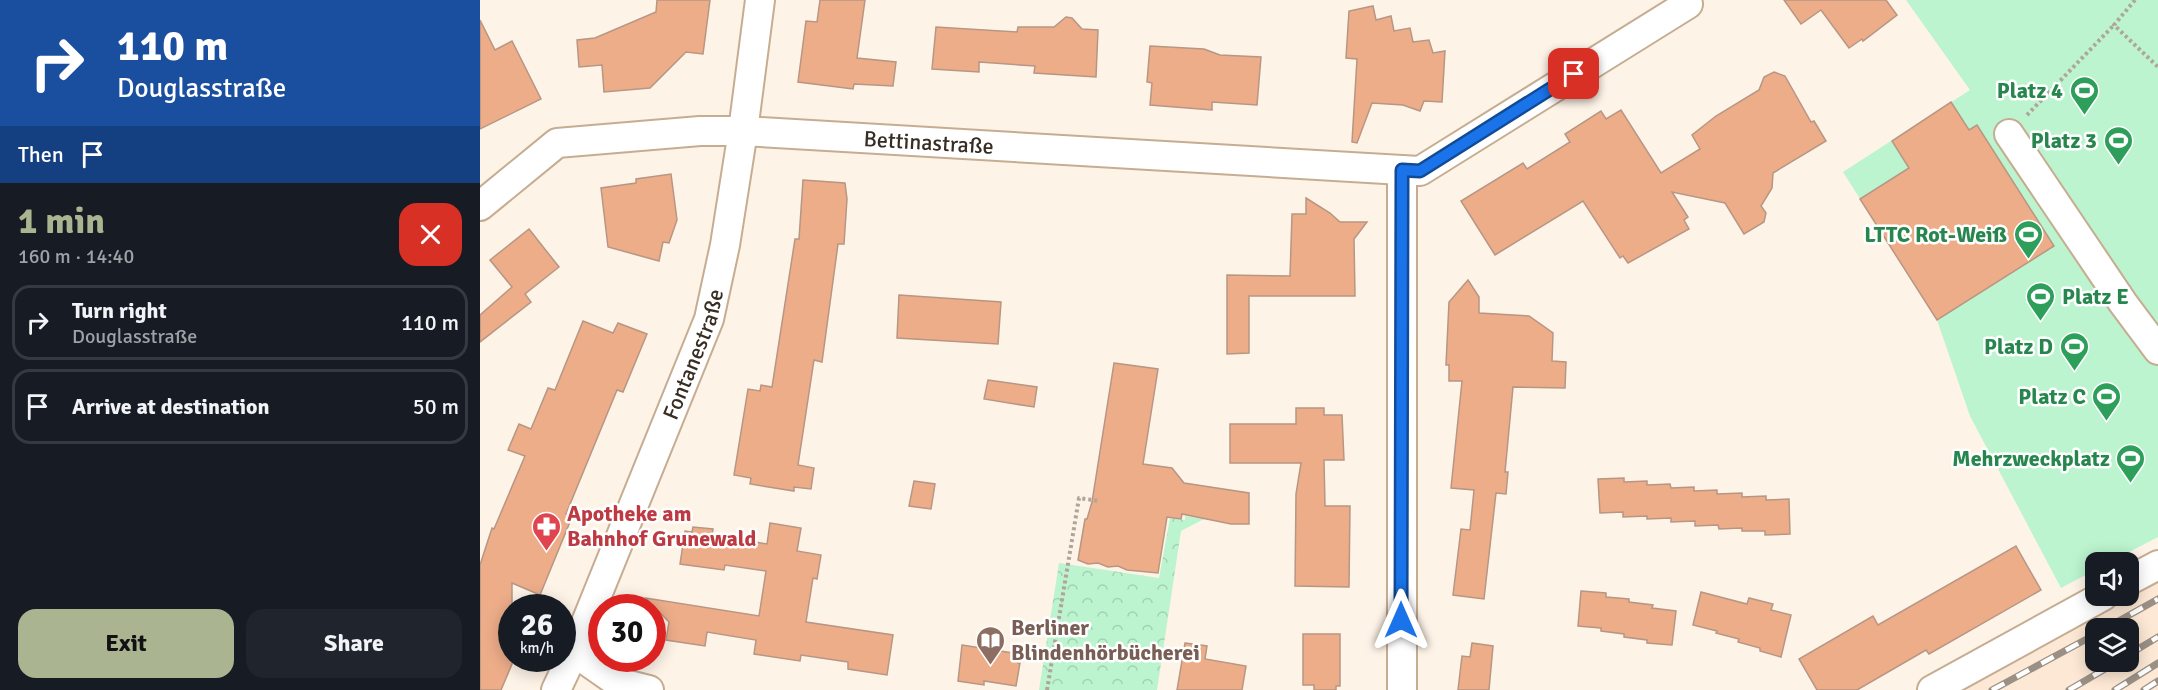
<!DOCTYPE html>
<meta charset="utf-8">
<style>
:root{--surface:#171b24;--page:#20242c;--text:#f1f3f6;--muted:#9ea1a6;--line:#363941;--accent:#aab490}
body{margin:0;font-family:Signika,sans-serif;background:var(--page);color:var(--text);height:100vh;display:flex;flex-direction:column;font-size:22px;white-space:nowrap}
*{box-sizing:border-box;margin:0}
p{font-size:20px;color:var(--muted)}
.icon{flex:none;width:33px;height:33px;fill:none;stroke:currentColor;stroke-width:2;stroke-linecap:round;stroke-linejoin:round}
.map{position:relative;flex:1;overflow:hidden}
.details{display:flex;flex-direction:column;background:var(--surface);width:480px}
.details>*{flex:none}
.banner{background:#1a4fa0;color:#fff;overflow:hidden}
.buttons{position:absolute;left:1605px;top:552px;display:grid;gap:12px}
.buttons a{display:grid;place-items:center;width:54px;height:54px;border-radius:12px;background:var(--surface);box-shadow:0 3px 15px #0003;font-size:30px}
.speed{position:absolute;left:18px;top:594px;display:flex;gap:12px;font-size:30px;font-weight:700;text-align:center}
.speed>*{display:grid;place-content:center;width:78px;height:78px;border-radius:50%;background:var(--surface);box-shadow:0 3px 15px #0003;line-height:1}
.speed small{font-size:15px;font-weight:400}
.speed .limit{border:9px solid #d22;background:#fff;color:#111}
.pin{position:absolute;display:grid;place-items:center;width:51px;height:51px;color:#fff;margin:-26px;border-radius:12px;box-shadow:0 3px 9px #0006}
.me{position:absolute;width:66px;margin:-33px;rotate:0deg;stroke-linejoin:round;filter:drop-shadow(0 0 4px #0008)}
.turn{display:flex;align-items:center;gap:21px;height:126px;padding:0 18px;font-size:27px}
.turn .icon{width:78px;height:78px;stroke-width:2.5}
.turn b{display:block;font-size:42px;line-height:51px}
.then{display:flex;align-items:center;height:57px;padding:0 18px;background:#0003;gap:12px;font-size:22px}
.round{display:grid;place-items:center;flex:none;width:63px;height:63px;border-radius:18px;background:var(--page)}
.overview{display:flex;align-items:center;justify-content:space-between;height:102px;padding:0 18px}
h1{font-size:36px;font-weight:700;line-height:45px;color:var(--accent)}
.button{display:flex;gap:12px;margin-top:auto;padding:12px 18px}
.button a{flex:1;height:69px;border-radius:18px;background:var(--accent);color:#111;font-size:24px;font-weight:700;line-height:69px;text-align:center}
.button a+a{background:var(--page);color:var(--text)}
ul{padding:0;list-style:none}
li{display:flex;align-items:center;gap:18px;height:75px;margin:0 12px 9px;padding:0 6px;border:3px solid var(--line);border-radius:18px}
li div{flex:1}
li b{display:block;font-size:22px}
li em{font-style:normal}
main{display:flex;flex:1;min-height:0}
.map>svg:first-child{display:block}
.built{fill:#fce8d4;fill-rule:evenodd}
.park{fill:url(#park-crowns)}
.garden{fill:#bbf4ce}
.building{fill:#edad89;stroke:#b79684;stroke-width:1.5}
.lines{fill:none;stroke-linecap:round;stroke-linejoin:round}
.minor-casing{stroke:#c6ad92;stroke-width:32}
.path{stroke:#afa599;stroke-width:4;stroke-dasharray:3 3;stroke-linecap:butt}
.minor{stroke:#fff;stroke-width:28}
.rail-casing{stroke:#9b9085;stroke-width:7}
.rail{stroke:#fff;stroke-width:4.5;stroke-dasharray:14;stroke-linecap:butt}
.route-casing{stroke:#114b97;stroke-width:15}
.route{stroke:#1a73e8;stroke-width:10}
.labels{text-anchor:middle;stroke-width:5;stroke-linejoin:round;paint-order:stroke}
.leisure-label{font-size:22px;font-weight:bold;fill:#27864d;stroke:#fff;text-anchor:end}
.street-label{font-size:22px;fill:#372d22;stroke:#fff}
.health-label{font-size:22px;font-weight:bold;fill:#be3a42;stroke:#fff;text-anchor:start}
.education-label{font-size:22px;font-weight:bold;fill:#785e54;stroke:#fff;text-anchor:start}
</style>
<main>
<section class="details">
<div class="banner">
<div class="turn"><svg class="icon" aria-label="right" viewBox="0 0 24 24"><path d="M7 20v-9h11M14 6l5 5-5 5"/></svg><div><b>110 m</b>Douglasstraße</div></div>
<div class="then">Then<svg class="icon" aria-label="arrive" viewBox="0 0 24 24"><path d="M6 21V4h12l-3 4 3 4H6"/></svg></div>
</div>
<div class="overview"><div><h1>1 min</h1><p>160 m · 14:40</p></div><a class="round" style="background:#d93025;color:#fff"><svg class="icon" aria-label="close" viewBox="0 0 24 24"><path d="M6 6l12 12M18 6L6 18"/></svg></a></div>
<ul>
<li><svg class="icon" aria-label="right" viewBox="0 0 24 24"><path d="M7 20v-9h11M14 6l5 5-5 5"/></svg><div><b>Turn right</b><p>Douglasstraße</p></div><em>110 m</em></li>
<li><svg class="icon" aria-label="arrive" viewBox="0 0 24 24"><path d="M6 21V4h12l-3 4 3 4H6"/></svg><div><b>Arrive at destination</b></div><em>50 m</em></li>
</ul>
<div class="button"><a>Exit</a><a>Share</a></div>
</section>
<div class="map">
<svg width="1678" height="690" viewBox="0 0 1678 690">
<defs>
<pattern id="park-crowns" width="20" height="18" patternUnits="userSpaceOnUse" patternTransform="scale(1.5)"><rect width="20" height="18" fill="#bbf4ce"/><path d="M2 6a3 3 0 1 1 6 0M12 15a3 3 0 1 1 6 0" fill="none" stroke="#a1d2b1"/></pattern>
</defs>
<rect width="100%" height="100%" fill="#fef3e7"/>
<path class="built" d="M1678 577V690H1482L1648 596ZM1616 628H1648V662H1616Z"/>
<polygon class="park" points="705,516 724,519 701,531 677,690 559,690 579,563 679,578 690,518 705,520"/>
<polygon class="garden" points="1426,0 1678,0 1678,537 1630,562 1616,562 1615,570 1581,588 1490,416 1457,320 1363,172 1490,90"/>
<g class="building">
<polygon points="177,0 230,0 223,54 206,52 170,88 124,92 122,65 99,67 97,40 115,38 176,12"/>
<polygon points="340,0 385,0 377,58 416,62 413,86 374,84 373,89 318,82 326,21 337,22"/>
<polygon points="1304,0 1406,0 1417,15 1383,41 1382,39 1369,48 1341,10 1321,24"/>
<polygon points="893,6 896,20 911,16 914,31 930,28 933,42 949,40 953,53 965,51 962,102 944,101 940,111 923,105 892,103 877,143 872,142 877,59 866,58 869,11"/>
<polygon points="586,17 592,18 602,29 618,30 616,77 554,73 555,66 499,62 499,72 452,69 456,27 537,32 538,27 574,27"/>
<polygon points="0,20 15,50 32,41 61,99 0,129"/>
<polygon points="670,46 724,49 740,55 781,57 777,105 732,102 732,110 670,105 672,83 667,82"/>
<polygon points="1294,72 1305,76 1331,122 1334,121 1346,141 1293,173 1292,188 1281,206 1286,213 1284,222 1264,234 1245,203 1192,192 1208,217 1204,220 1209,229 1148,263 1143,256 1140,258 1103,201 1015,255 981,201 1043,163 1047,169 1090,142 1085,134 1121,111 1126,119 1141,110 1181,173 1220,149 1212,135 1236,116 1279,90 1284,77"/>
<polygon points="1471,102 1489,130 1497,125 1574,246 1457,320 1380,199 1429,168 1412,141"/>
<polygon points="191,174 197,220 189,243 183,242 179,261 128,247 121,188 156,183 156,179"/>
<polygon points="323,180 365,183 367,199 364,244 358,244 342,362 334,360 318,465 334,468 331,489 314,487 314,491 270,484 271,478 254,475 268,389 280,391 281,385 292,387 315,239 319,239"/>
<polygon points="826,198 850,213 860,222 887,222 874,239 875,296 769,296 769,353 747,354 747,275 810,276 812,214 826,214"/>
<polygon points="49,229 79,267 45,294 51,302 0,342 0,315 32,287 10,260"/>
<polygon points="988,280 999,297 999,313 1049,316 1073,333 1072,361 1086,362 1085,388 1033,387 1025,472 1028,472 1026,494 1016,493 1004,599 973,595 981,529 990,530 994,490 971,488 982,381 969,381 969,365 966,365 969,302"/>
<polygon points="419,295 521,302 518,344 417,338"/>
<polygon points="103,321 133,333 138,323 167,334 143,392 137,390 86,514 92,517 60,595 32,583 32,664 21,690 0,690 0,565 12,528 14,529 45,456 28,450 39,424 51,429 68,388 75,390"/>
<polygon points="634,363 678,369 663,464 692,468 704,483 769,493 769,524 751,524 702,514 701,519 687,517 678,573 647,570 638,566 628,567 618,563 608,564 598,560 605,519 607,519 612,502"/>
<polygon points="508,380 557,387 554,407 504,399"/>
<polygon points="816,408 844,408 844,415 862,415 864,460 844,460 845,506 870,506 869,587 815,586 816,494 821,463 750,463 750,424 816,424"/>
<polygon points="1144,478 1144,482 1167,481 1167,485 1190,484 1191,488 1214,487 1214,491 1237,490 1237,494 1262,493 1262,497 1286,496 1286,500 1309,499 1310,534 1285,535 1285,531 1262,531 1262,528 1239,529 1238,525 1215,526 1215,521 1191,522 1191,518 1167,519 1167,516 1143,517 1143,512 1120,513 1118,479"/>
<polygon points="434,481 455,484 451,509 429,506"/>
<polygon points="290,523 321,528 317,551 341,555 337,579 333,578 326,622 413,635 407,675 368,669 368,662 321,655 320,661 274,654 276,640 227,632 225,646 186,640 189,622 166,598 279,616 286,571 245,565 244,570 200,564 205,531 212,532 213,527 233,529 232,535 287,544"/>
<polygon points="1536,546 1561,590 1449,654 1446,650 1377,690 1337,690 1319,659 1393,616 1398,625"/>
<polygon points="1101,591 1126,593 1126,597 1149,599 1149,602 1173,605 1172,608 1196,611 1192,645 1167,643 1167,640 1144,637 1144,634 1121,631 1121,628 1098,626"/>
<polygon points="1221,592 1267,604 1269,598 1293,604 1291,610 1311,615 1301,657 1280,651 1280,648 1258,642 1259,639 1236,633 1237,631 1213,625"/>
<polygon points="823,634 860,634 860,686 856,686 856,690 834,690 834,685 823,685"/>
<polygon points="705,643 727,646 725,659 766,666 762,690 697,690"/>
<polygon points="992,643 1013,646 1009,690 978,690 982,656 990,657"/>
<polygon points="482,645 539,654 538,663 540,663 536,686 504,681 504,685 478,681"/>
</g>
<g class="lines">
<defs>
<g id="minor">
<polyline points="1529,134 1643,303 1678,350"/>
<path id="s1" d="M0 206 77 143 220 131H263L922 170"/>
<polyline points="1648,581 1678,565"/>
<polyline points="94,652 137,682 169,690"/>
<path id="s2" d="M76 690 94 652 229 319 245 245 263 131 280 0"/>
<polyline points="922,690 922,170 940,171 1208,4 1205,0"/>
<polyline points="1452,690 1623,596"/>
</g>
</defs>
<use href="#minor" class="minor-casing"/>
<g class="path">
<polyline points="1655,0 1634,25 1678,67"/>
<polyline points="1547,115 1634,25"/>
<polyline points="567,690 599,498 619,501"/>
</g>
<use href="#minor" class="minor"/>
<defs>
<g id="rail">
<polyline points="1626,628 1678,599"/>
<polyline points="1648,655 1678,637"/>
<polyline points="1512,690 1616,634"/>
<polyline points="1589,690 1637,662"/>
<polyline points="1635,690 1678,663"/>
<polyline points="1664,690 1678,681"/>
</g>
</defs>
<use href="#rail" class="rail-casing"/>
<use href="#rail" class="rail"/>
</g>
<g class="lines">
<defs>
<polyline id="route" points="921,620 922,170 940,171 1094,74"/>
</defs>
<use href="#route" class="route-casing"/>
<use href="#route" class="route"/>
</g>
<defs>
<symbol id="stadium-pin" viewBox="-11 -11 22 30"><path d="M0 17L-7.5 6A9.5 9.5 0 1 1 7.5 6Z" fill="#2e9e5b" stroke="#fff"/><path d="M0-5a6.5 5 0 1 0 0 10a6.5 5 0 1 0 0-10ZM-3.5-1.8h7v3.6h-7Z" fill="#fff"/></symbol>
<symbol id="pharmacy-pin" viewBox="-11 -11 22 30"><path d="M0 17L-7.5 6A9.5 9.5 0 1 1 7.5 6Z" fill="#e0444e" stroke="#fff"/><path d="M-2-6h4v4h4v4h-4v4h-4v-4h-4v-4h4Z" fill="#fff"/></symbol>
<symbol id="library-pin" viewBox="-11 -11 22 30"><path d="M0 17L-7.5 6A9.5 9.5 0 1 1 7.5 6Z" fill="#8d6e63" stroke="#fff"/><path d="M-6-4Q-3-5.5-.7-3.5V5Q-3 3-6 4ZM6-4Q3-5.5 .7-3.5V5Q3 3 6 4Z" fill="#fff"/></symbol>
</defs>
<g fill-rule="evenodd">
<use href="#stadium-pin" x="1588" y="74" width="33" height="45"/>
<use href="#stadium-pin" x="1622" y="124" width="33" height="45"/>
<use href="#stadium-pin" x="1532" y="218" width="33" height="45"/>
<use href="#stadium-pin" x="1544" y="280" width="33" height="45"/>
<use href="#stadium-pin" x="1578" y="330" width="33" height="45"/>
<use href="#stadium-pin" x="1610" y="380" width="33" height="45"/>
<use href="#stadium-pin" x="1634" y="442" width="33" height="45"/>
<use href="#pharmacy-pin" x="50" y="510" width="33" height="45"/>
<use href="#library-pin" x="494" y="624" width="33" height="45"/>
</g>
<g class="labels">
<g class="leisure-label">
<text x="1583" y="98">Platz 4</text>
<text x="1617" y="148">Platz 3</text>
<text x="1527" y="242">LTTC Rot-Weiß</text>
<text x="1582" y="304" text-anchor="start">Platz E</text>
<text x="1573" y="354">Platz D</text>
<text x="1606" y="404">Platz C</text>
<text x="1630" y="466">Mehrzweckplatz</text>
</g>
<g class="street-label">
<text dy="8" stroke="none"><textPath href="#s1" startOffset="472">Bettinastraße</textPath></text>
<text dy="8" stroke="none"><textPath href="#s2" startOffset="363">Fontanestraße</textPath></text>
</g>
<g class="health-label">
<text x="87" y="521">Apotheke am<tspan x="87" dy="25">Bahnhof Grunewald</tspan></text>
</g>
<g class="education-label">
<text x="531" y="635">Berliner<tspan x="531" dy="25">Blindenhörbücherei</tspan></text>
</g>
</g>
</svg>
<div class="buttons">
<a><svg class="icon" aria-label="sound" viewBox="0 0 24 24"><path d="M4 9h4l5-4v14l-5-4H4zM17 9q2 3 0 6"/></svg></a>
<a><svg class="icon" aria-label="layers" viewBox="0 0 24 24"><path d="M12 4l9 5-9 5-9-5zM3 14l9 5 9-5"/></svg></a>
</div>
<div class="speed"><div>26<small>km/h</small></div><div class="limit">30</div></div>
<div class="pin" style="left:1094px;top:74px;background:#d93025"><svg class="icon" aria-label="arrive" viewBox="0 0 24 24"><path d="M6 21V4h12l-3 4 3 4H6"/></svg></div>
<svg class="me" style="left:921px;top:620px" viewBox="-20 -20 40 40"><path d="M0-17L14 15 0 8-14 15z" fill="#1a73e8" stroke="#fff" stroke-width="4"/></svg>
</div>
</main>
